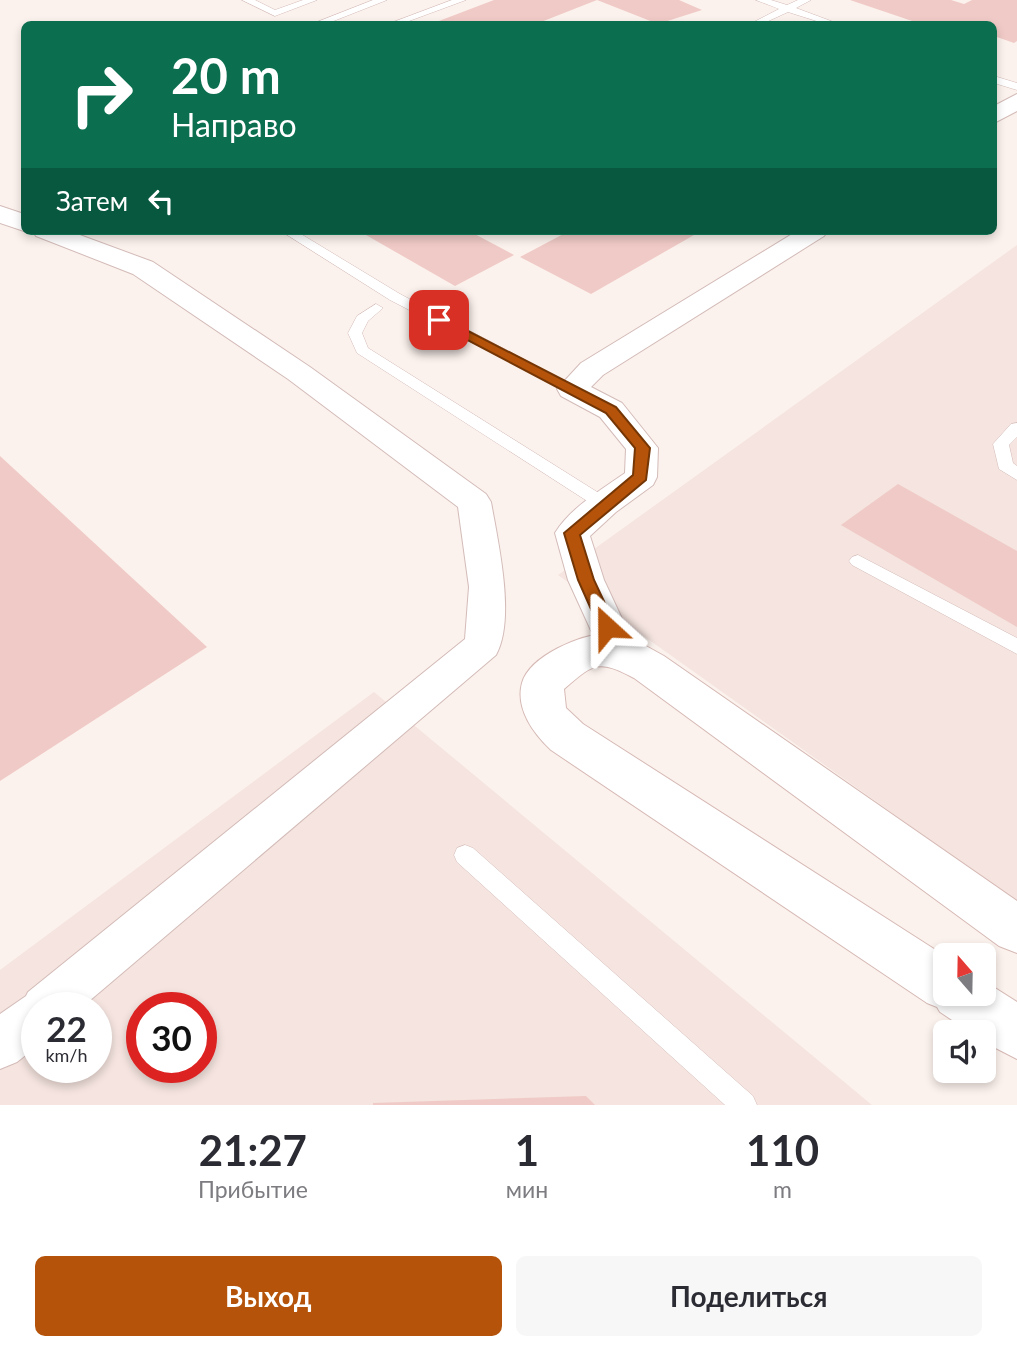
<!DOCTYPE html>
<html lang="ru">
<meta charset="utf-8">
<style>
:root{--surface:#fff;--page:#f7f7f7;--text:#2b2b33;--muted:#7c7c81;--accent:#b45309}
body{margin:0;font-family:Lato,sans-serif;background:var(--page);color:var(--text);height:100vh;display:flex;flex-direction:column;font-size:26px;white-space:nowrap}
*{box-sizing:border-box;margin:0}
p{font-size:23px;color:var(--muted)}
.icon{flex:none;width:38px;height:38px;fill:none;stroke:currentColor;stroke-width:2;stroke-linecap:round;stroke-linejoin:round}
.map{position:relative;height:1105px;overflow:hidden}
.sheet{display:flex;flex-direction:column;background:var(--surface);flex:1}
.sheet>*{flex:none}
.banner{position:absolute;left:21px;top:21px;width:976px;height:214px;border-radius:10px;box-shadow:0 4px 10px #0003;background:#0b6e4f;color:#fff;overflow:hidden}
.needle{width:46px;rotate:340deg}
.fabs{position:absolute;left:933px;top:943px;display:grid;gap:14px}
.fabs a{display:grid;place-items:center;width:63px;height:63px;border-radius:10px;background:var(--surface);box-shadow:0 4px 10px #0003;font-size:35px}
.speed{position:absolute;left:21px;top:992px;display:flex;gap:14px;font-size:35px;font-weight:700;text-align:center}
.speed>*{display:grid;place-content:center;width:91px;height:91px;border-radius:50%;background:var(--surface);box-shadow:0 4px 10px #0003;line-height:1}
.speed small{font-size:18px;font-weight:400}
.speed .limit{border:10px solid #d22;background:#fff;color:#111}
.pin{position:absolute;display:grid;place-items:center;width:60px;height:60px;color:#fff;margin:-30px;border-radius:14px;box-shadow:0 4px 10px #0006}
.me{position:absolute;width:77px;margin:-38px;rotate:336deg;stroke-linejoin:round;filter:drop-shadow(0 0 5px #0008)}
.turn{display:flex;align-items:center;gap:24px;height:147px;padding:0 35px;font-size:32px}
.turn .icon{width:91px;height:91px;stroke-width:2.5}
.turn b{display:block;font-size:49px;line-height:60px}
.then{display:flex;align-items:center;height:66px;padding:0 35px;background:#0003;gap:14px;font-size:26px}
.eta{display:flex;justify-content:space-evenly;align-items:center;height:119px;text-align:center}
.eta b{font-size:42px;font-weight:700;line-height:49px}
.button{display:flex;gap:14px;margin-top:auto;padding:14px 35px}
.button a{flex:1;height:80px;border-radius:10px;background:var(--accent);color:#fff;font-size:28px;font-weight:700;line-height:80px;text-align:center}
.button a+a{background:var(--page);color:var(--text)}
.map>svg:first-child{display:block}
.residential{fill:#f5e4df;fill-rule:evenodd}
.building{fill:#f0cac6}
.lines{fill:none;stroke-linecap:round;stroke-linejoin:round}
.lane-casing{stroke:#d3bbb8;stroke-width:1}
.street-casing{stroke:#d3bbb8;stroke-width:2}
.secondary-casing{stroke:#d6b9b5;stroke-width:2}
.lane{fill:#fff;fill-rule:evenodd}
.street{fill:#fff;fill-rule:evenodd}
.secondary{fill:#fff;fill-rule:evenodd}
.route{fill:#b45309;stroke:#753606;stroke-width:2}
</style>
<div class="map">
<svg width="1017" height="1105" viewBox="0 0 1017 1105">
<rect width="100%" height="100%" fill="#fcf2ed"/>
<g class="residential">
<polygon points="1017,245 1017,902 558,575"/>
<path d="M374 692 872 1105H0V970ZM37 1008H96V1068H37ZM142 1008H201V1068H142Z"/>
</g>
<g class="building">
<polygon points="494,0 679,0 702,10 658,24 597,0 536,24 431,24"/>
<polygon points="850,0 951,0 964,4 972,0 1017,0 1017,41 1014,43 994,36 994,24 921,24"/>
<polygon points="359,231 469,231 514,255 455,286"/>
<polygon points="569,231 701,231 591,294 520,257"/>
<polygon points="0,456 207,647 0,781"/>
<polygon points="898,484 1017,551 1017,627 841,525"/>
<polygon points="586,1096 595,1105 373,1105 373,1103"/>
</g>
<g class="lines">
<defs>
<g id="lane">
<polygon points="242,0 255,0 275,10 303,0 317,0 275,16"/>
<polygon points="373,0 387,0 326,24 317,22"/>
<polygon points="452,0 466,0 401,24 388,24"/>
<polygon points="756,0 771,0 787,5 798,0 811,0 796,8 839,24 826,24 788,12 762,24 750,24 779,9"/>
<polygon points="994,76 1017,83 1017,90 994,83"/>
<polygon points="281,231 296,231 400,294 580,389 577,392 567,392 390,300"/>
<polygon points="376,304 383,308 368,321 362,333 368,348 610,500 612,504 610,508 598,508 357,353 348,333 357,316"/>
<polygon points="1017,423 1017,437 1009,445 1013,463 1017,466 1017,480 999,469 993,444 1011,424"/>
<polygon points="858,555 1017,638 1017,654 852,565 849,561 852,557"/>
<polygon points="465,845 473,848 753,1096 757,1105 725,1105 457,862 454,855 457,848"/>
</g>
<g id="street">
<polygon points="1017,94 1017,111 994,123 994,106"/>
<polygon points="0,206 24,214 24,231 0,223"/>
<path d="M32 231H69L153 262 310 367 486 494 491 502C498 542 516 619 496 655L81 1008H37V1046L17 1062 0 1069V1014L26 996 28 992 465 639 469 587 458 507 288 379 133 274 36 236Z"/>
<path d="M797 231H828L824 236 603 375 591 387 622 403 658 448 657 477 653 485 616 512 590 536 604 580 637 651 631 661 618 665 605 661 568 580 555 533C570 508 601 490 625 473L626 449 600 417 561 396 557 389 581 363Z"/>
</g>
<path id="secondary" d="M607 633 637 641 664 656 1017 901V953L999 946 634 678C598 659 594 663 564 689L566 708 583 724 945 956V994H984V981L1017 1002V1059L984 1042V1032H970L940 1012 937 1007 927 1003 551 750C534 734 515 709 522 683 530 655 581 635 607 633Z"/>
</defs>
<use href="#lane" class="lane-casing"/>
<use href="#street" class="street-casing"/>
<use href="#secondary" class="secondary-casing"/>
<use href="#lane" class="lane"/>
<use href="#street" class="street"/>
<use href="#secondary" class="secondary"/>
</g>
<polygon class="route" points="439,316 616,407 650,448 646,480 580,535 594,580 616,627 613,632 601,632 599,627 578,580 564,533 633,475 635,448 606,413 435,323 435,317"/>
</svg>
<div class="fabs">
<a><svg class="needle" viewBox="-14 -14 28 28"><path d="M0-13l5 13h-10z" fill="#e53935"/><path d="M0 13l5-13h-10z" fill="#7c7c81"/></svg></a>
<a><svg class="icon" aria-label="sound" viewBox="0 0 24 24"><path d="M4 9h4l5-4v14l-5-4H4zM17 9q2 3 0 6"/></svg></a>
</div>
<div class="speed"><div>22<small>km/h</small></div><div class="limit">30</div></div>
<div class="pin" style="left:439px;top:320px;background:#d93025"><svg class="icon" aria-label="arrive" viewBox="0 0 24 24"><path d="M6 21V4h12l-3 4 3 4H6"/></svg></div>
<svg class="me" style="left:607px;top:627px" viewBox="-20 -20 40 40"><path d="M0-17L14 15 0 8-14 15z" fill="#b45309" stroke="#fff" stroke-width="4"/></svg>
<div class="banner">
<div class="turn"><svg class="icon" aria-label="right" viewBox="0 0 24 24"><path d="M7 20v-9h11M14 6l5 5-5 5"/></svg><div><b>20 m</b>Направо</div></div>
<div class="then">Затем<svg class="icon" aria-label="left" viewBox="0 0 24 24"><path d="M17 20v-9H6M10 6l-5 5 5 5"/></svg></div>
</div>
</div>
<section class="sheet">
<div class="eta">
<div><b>21:27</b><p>Прибытие</p></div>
<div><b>1</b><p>мин</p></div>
<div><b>110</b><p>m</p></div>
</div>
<div class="button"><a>Выход</a><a>Поделиться</a></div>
</section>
